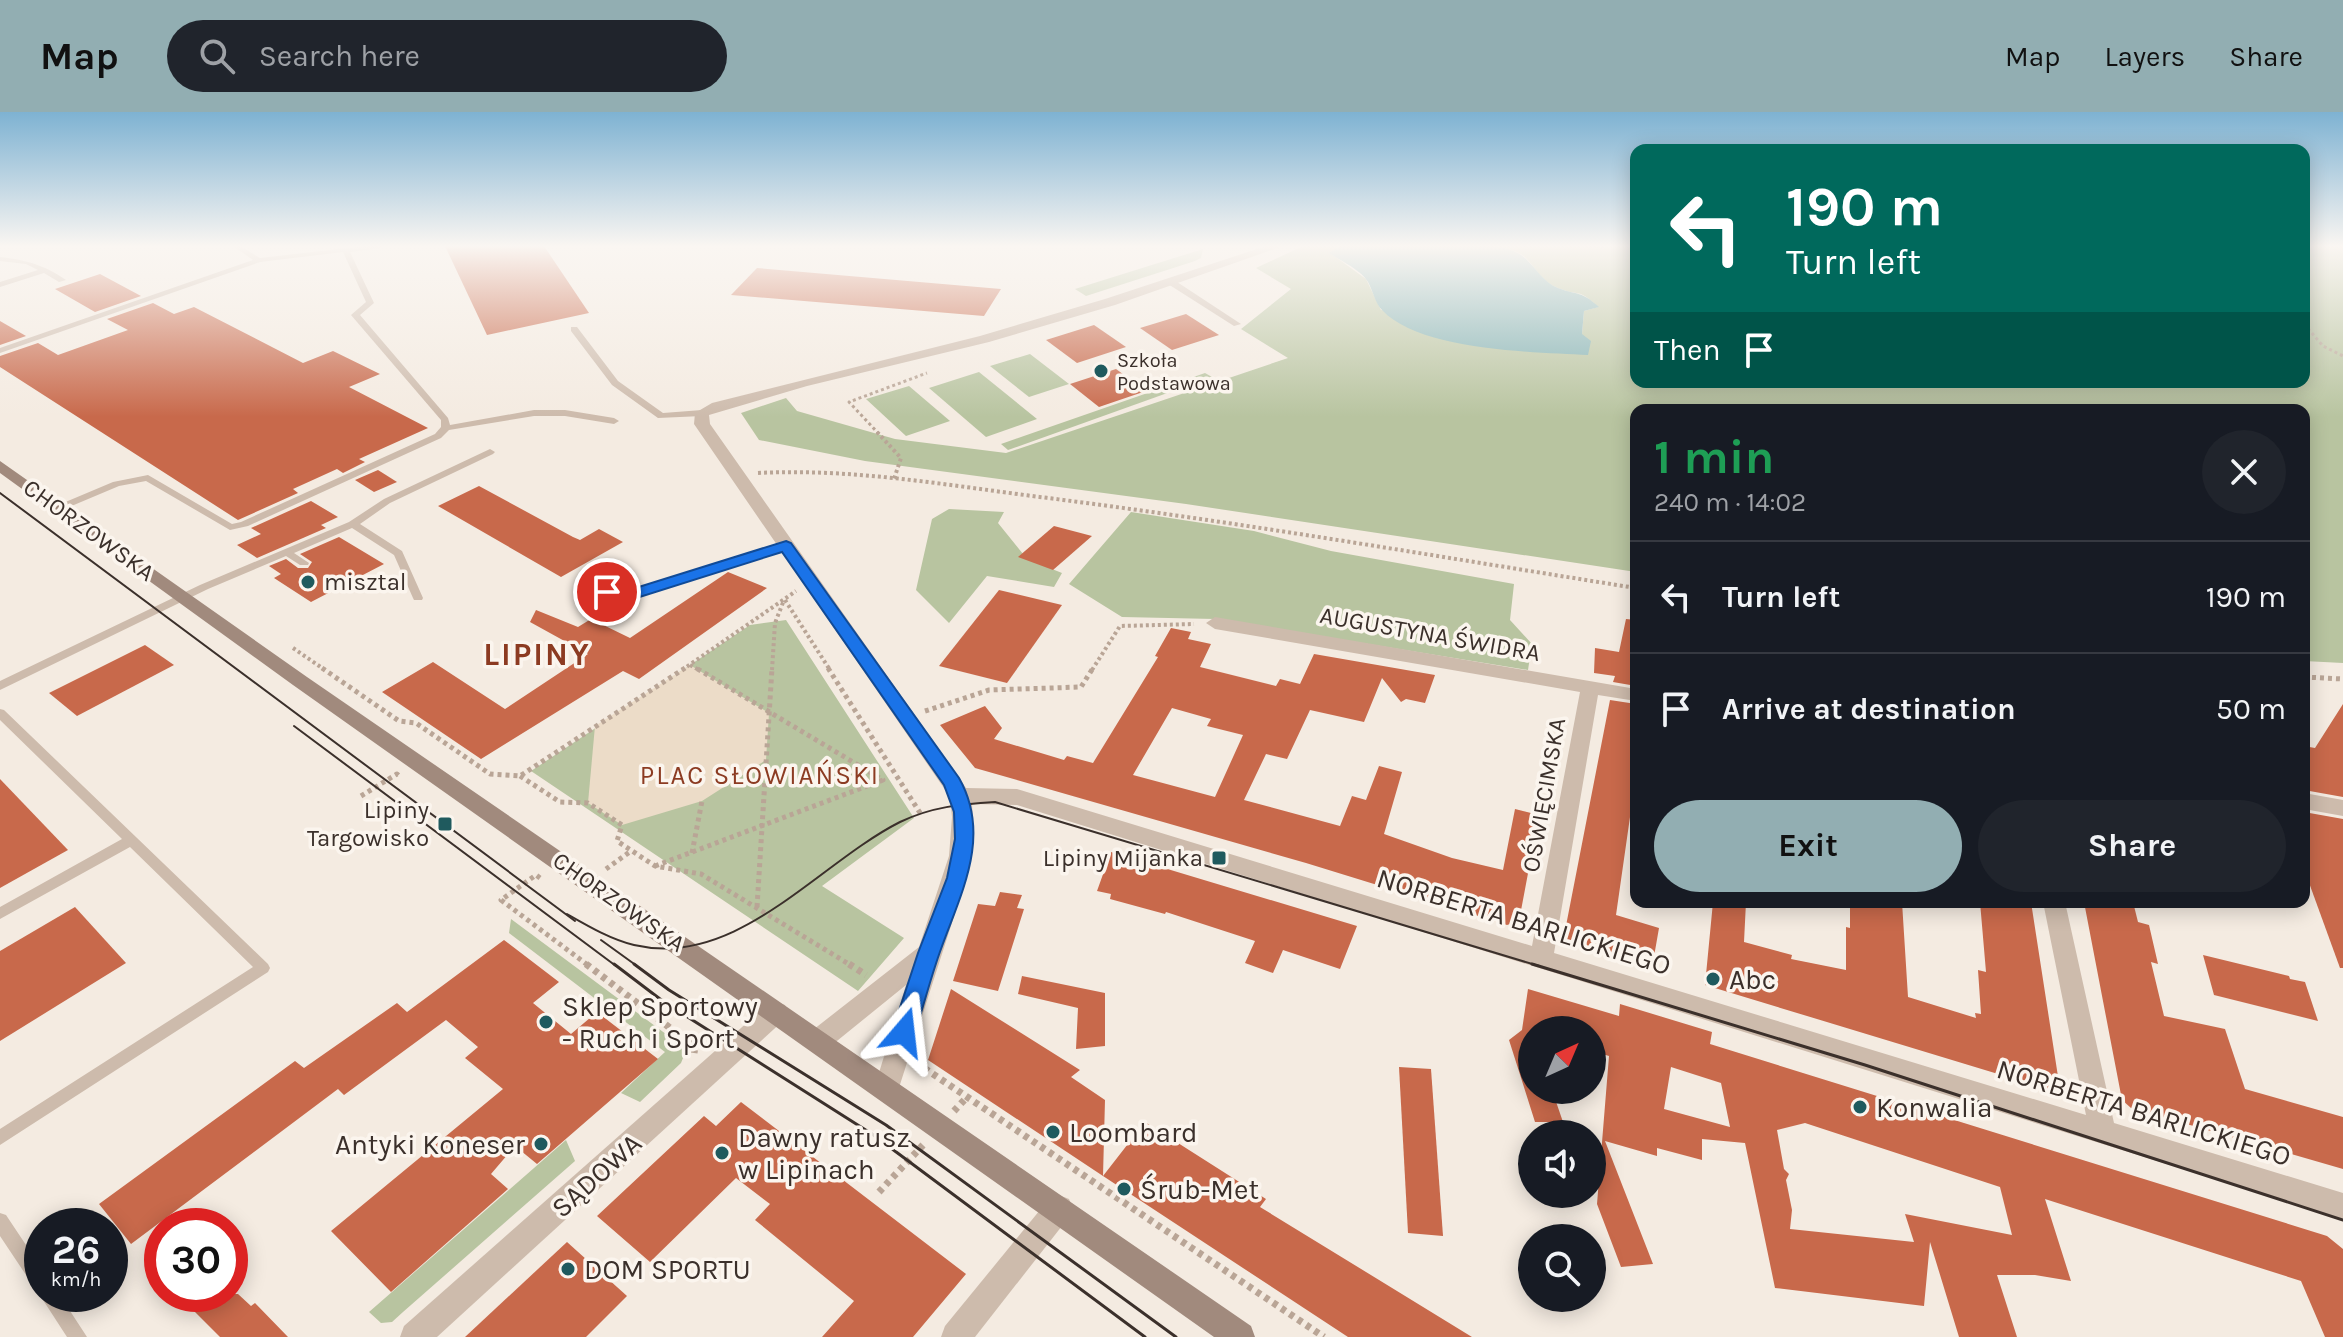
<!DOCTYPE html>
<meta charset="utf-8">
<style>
:root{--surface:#171b24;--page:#20242c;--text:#f1f3f6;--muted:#9ea1a6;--line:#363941;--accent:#92aeb2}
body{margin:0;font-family:Karla,sans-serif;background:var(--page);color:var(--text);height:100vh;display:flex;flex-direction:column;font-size:30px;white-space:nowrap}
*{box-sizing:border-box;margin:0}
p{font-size:26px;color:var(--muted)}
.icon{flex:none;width:44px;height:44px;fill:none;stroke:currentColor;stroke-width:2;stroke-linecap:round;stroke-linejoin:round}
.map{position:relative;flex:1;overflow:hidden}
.sheet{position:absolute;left:1630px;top:292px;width:680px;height:504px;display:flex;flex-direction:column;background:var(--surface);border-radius:16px;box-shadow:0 4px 20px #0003}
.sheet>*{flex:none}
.banner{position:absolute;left:1630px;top:32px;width:680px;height:244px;border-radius:16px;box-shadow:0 4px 20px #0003;background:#00695c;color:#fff;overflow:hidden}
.needle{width:52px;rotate:44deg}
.buttons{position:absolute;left:1518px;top:904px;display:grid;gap:16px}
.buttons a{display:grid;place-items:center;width:88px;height:88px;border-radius:50%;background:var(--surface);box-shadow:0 4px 20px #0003;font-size:40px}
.speed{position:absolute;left:24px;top:1096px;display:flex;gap:16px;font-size:40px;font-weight:700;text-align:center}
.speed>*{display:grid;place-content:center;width:104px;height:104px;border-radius:50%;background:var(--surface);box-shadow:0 4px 20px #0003;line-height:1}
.speed small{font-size:20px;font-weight:400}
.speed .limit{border:12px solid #d22;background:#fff;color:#111}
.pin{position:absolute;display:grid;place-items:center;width:68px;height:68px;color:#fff;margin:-34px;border:4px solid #fff;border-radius:50%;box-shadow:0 2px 8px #0007}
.me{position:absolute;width:88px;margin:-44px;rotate:17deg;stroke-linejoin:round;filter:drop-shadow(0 0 6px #0008)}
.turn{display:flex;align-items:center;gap:28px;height:168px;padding:0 24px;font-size:36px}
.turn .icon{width:104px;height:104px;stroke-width:2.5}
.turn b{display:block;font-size:56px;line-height:68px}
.then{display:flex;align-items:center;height:76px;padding:0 24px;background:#0003;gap:16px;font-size:30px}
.round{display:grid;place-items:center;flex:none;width:84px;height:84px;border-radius:42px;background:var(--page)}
.head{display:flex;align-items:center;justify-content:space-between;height:136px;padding:0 24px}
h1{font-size:48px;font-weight:700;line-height:60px;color:#1e9e55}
.button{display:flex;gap:16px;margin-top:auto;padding:16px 24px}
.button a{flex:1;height:92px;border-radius:48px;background:var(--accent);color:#111;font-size:32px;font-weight:700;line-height:92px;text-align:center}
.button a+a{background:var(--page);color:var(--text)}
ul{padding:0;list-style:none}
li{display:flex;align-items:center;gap:24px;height:112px;padding:0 24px;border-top:2px solid var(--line)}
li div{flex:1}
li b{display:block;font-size:30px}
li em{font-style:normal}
header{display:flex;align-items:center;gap:48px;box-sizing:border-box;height:112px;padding:0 40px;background:var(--accent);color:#111}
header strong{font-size:38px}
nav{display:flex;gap:44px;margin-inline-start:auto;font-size:28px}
.search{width:560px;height:72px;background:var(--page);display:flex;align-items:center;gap:20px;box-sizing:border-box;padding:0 28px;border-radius:44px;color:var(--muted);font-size:30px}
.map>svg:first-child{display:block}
.green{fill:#b8c4a0}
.plaza{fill:#ecdcc8}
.water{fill:#7fb0b2}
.building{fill:#c8694b;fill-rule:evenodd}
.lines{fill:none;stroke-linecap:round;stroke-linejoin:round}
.path-far3{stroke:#b9a596;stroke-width:3;stroke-dasharray:3 3;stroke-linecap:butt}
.path-far2{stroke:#b9a596;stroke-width:4;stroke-dasharray:3 3;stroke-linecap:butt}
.path-far1{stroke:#b9a596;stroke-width:5;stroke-dasharray:4 4;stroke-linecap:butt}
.path{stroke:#b9a596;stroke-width:7;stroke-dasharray:5 5;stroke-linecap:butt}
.lane{fill:#cdbbac;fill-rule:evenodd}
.street{fill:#cdbbac;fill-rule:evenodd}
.secondary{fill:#a18a7d;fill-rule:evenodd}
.tram-far1{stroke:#3b302b;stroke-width:2}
.tram{stroke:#3b302b;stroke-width:3}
.route{fill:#1a73e8;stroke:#114b97;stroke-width:2}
.poi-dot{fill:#1f5a5e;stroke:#fbf5ee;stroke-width:3}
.labels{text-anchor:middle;stroke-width:7;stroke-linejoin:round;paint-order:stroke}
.far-poi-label{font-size:20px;fill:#3b302b;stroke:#fbf5ee;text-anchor:start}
.street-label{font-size:24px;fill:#3b302b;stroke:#fbf5ee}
.poi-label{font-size:24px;fill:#3b302b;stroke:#fbf5ee;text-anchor:end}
.neighbourhood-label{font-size:26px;letter-spacing:2px;fill:#8c3b22;stroke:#fbf5ee}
.near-street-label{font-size:28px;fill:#3b302b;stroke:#fbf5ee}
.near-poi-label{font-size:28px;fill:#3b302b;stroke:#fbf5ee;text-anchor:start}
.district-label{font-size:32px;font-weight:bold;letter-spacing:2px;fill:#8c3b22;stroke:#fbf5ee}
</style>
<header>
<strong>Map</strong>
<div class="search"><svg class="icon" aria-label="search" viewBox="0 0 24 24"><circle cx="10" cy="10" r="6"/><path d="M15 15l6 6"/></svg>Search here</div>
<nav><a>Map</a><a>Layers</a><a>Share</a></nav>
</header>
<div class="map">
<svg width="2343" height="1225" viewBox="0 0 2343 1225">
<rect width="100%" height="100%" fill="#f4ebe1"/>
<g class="green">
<path d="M1303 134H1339L1330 141 1366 167 1381 198 1582 222 1584 199 1598 195C1577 175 1580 185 1558 176 1542 170 1536 156 1525 145 1515 137 1500 135 1488 134H1636V270H2304V134H2343V551L2304 549V298H1636V460L1186 392 865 349 759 328 741 301 786 286 797 299 895 327 1006 341 1288 246 1241 217 1291 177 1256 156Z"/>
<polygon points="1203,137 1201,146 1195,149 1086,184 1075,177"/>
<polygon points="1030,242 1069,272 1029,285 990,254"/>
<polygon points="979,260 1037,307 986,325 929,276"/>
<polygon points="1205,261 1212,265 1008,338 1001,332"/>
<polygon points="909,274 950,309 906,324 866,287"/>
<polygon points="949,397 1004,400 998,411 1027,447 1062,461 1054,475 987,464 949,511 916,478 932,407"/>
<polygon points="1131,400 1254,419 1331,439 1514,472 1510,508 1532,532 1528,558 1215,507 1122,505 1069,472"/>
<polygon points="786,508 914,706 822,774 904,826 858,879 531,659 750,513"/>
<polygon points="511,807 682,934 685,941 681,951 640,990 621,981 665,940 509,821"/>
<polygon points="566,1028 575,1049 403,1200 392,1210 381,1211 369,1200"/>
</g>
<polygon class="plaza" points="690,553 769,601 766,648 702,689 622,713 588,691 595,614"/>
<path class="water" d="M1340 134H1488C1500 135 1515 137 1525 146 1536 156 1543 170 1558 176 1579 184 1580 178 1599 195L1584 199 1582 222 1591 229 1588 243C1534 240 1420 239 1382 198 1375 191 1373 179 1368 170 1361 158 1341 149 1329 141Z"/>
<g class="building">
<polygon points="445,134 544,134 589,201 487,223"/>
<polygon points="757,156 1001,177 984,204 731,183"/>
<polygon points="100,162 141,184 95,200 55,177"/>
<polygon points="153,191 174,202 194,195 303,251 333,239 380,262 349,275 428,316 359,347 365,350 343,361 337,357 293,377 298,381 238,408 0,255 0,244 38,231 58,243 128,218 107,207"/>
<polygon points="1186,202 1219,223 1172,238 1140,216"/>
<polygon points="0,209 26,224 0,233"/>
<polygon points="1094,213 1126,235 1077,251 1046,228"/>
<polygon points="1116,257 1146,279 1099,295 1070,272"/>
<polygon points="378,358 397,370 374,380 355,368"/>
<polygon points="479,374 573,425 580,428 599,417 623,430 561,465 438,394"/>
<polygon points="311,389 338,405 321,413 326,416 257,446 237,433 261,422 251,416"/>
<polygon points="1054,414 1092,424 1053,458 1018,445"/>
<polygon points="339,425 384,452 311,490 274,466 281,462 269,454 286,447 298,456 308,456 312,450 300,442"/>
<polygon points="728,460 767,476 639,567 623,559 481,647 382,580 433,550 505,597 588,542 530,510 536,498 578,515 591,507 630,526"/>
<polygon points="999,478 1062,493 1007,571 939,554"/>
<polygon points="1626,507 1636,508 1636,574 1613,570 1615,564 1594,561 1595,536 1619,540"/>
<path d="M1171 516 1191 520 1188 527 1211 532 1200 555 1276 574 1280 567 1300 572 1314 542 1435 563 1425 591 1406 587 1401 590 1382 566 1364 610 1310 598 1287 647 1266 642 1244 688 1340 714 1352 684 1366 688 1379 654 1402 660 1384 722 1452 746 1503 758 1515 697 1539 703 1519 809 1507 813 1306 751 975 656 940 613 985 594 1002 616 994 627 1064 648 1067 644 1093 651 1158 545 1155 544ZM1172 596 1211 607 1207 614 1243 623 1215 685 1133 663Z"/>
<polygon points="145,533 174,553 77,604 49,581"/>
<polygon points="1610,588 1636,592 1636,699 1631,698 1616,803 1659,816 1652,856 1571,832 1564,824"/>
<polygon points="2343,592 2343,685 2304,678 2304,634 2315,636"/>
<polygon points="0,667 68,738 0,776"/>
<polygon points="2304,700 2343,707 2343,856 2340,856 2304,757"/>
<polygon points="1111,740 1357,814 1340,857 1283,838 1273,861 1245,851 1255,829 1166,800 1165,802 1110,787 1111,782 1097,779"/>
<polygon points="1000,780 1022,783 1017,796 1024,797 998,879 953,869 978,792 995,794"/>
<polygon points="1713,790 1746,790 1744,830 1792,843 1791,847 1846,858 1846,815 1850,816 1850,790 1902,790 1908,885 1976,906 1975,901 1981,902 1978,858 1986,860 1980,790 2031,790 2059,971 2049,977 2031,972 1705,873"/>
<polygon points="2084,790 2133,790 2138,810 2149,813 2158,852 2151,850 2164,904 2225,917 2245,977 2343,1005 2343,1057 2131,996 2122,988"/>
<polygon points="75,795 126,851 0,929 0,839"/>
<polygon points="504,828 559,870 533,891 571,922 597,900 658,947 537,1052 515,1034 491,1062 508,1077 391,1180 331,1119 503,977 465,946 478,935 446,908 344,983 338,977 131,1132 99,1092 295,949 304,956 397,891 407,900"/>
<polygon points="2203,843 2289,864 2290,867 2305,870 2318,909 2214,883"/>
<polygon points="1022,864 1105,881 1105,934 1076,937 1078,896 1018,882"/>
<polygon points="951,877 1080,958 1071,965 1105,988 1103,1064 928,948"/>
<path d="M1528 877 1619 904 1620 892 1712 920 1710 932 2327 1124 2343 1137V1225H2325L2301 1169 2045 1087 2071 1169 2035 1163H1997L2017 1225H1959L1930 1130 1924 1194 1775 1176 1745 1031 1702 1027V1048L1657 1036V1044L1605 1029 1653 1152 1621 1155 1597 1092 1609 944 1592 939V918H1532V978H1552L1563 1010H1535L1509 928 1522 918ZM1671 955 1721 971 1730 1015 1664 997ZM1805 1011 2000 1075 2012 1123 1905 1102 1914 1130 1790 1117 1792 1098 1786 1068 1789 1062 1784 1057 1777 1018Z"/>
<polygon points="1399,955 1431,957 1443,1124 1408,1121"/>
<polygon points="741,990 966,1162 913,1225 822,1225 854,1189 755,1108 770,1092 736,1066 650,1150 597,1104 704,1004 716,1014"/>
<polygon points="1145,1010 1266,1087 1260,1095 1472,1225 1348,1225 1103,1064"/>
<polygon points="567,1130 627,1184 586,1225 465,1225"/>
<polygon points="177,1182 238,1182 251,1194 255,1191 288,1225 220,1225"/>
</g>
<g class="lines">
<g class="path-far3">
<polyline points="1589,134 1605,135"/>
<polyline points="2304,212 2323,234 2343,244"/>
<polyline points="879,322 849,290 927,261"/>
</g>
<g class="path-far2">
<polyline points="877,320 901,346 894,367"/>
<path d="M758 361C856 356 951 374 1048 386 1245 411 1440 445 1636 476"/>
<polyline points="785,488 830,558"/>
<polyline points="293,536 325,558"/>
<polyline points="690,553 699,558"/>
<polyline points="682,558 796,479"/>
<polyline points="772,558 775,511 784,488"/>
<polyline points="1092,558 1120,514 1194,512"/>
</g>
<g class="path-far1">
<polyline points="322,556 399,609 416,611 490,662 520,664 685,556"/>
<polyline points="828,556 922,704"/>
<polyline points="2304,565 2343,567"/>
<polyline points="925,599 989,578 1081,575 1093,556"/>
<polyline points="520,664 560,690 588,691 622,713 617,729 655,754 701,762 852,854"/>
<polyline points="361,684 397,662 399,664"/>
<polyline points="692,741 702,689"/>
<polyline points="655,754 883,668 696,556"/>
<polyline points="606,757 631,739"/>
<polyline points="540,766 536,763 501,788 589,854"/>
<polyline points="757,795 772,556"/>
</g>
<g class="path">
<polyline points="586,852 695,935 694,941"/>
<polyline points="849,852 866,863"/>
<polyline points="919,948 924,956 1324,1225"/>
<polyline points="954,999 967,985"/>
<polyline points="879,1080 923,1033"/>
</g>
<g class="lane">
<polygon points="233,134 240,134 260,146 365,134 383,134 380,136 350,140 374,191 360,203 448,306 450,313 534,298 565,298 614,306 619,309 614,312 565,304 534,304 449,318 441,326 248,414 230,418 146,369 119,374 62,398 56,398 56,394 113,370 148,363 232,412 241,410 435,322 441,315 441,308 351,203 366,190 343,140 260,150 0,241 0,236 253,148"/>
<path d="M0 145C27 148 44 153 66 168L59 170 44 161 0 175V170L38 158 26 152 0 149Z"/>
<polygon points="1168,168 1174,168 1241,212 1234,214 1168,172"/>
<polygon points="571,215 577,215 618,269 663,301 702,298 706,301 702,304 658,306 612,273 571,219"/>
<polygon points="490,337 495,340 493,342 390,391 360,412 402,439 423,486 422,488 414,488 413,486 394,443 352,416 294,441 309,451 308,453 300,453 286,444 208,477 0,578 0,569 200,473 349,410 384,387"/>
<polygon points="786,431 790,432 790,436 631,486 607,483 602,480 607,477 627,481"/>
<polygon points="0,597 4,598 268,852 270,856 268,860 0,1033 0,1017 253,855 130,735 0,807 0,795 122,727 0,608"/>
<polygon points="0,1101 6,1103 42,1157 42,1182 59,1182 87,1225 67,1225 43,1188 41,1180 36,1178 0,1124"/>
</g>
<g class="street">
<polygon points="1266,134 1283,134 1115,193 989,230 807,274 709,303 710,312 966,676 1017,677 1532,834 1580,580 1215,517 1206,511 1215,505 1636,577 1636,589 1598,583 1554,841 2086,1003 2043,790 2065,790 2114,1011 2343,1081 2343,1107 1017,693 972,692 974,725 967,764 896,985 887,989 878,985 874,977 906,873 827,937 818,940 809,937 805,929 809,921 919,835 949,744 952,705 950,685 694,312 695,301 712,291 980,224 1105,187"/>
<polygon points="2304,681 2343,688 2343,704 2304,697"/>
<polygon points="776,890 785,893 788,900 785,907 437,1225 400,1225 404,1214 767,893"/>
<polygon points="1059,1083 1069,1087 1073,1096 1069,1105 975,1225 941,1225 945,1214 1049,1087"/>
</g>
<polygon class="secondary" points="0,349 307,565 1251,1214 1255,1225 1214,1225 293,573 0,361"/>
<g class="tram-far1">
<polyline points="0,381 575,809"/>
<polyline points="294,614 616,854"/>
<path d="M567 802C588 814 610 827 634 833 737 857 817 752 900 710 931 695 961 692 995 690L1539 854"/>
<polyline points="601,828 637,854"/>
</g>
<g class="tram">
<polyline points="614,852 664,890 872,1022 1145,1225"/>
<polyline points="634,852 669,878 886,1013 1176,1225"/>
<polyline points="1532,852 1865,953 2343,1108"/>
</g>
</g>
<linearGradient id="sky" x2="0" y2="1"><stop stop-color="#7eb2d2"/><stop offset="0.44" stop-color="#faf6f2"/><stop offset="1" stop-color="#faf6f2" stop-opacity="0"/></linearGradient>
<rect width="2343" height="305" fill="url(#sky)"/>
<path class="route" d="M786 429 791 431 959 666C992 724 961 781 941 837 931 864 924 893 915 920L912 927 904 930 896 927 892 920 918 841 947 766 955 727 954 700 944 673 782 440 627 489 601 484 598 480 607 475 626 479Z"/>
<g class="poi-dot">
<circle cx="1101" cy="259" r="8"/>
<circle cx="308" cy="470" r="8"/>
<rect x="437" y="704" width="16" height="16" rx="4"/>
<rect x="1211" y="738" width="16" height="16" rx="4"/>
<circle cx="1713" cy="867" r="8"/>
<circle cx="546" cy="910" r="8"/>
<circle cx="1860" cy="995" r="8"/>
<circle cx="1053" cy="1020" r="8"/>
<circle cx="541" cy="1032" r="8"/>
<circle cx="722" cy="1041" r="8"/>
<circle cx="1124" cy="1077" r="8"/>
<circle cx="568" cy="1157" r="8"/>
</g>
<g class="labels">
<g class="far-poi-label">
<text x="1117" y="255">Szkoła<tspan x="1117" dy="23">Podstawowa</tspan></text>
</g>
<g class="street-label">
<text transform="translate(89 418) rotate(36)" y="8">CHORZOWSKA</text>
<text transform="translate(1430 522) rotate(10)" y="8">AUGUSTYNA ŚWIDRA</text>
<text transform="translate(1544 683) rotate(-80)" y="8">OŚWIĘCIMSKA</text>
<text transform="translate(619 790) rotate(35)" y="8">CHORZOWSKA</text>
</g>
<g class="poi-label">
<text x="324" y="478" text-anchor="start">misztal</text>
<text x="429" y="706">Lipiny<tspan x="429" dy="28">Targowisko</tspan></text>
<text x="1203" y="754">Lipiny Mijanka</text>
</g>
<g class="neighbourhood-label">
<text x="760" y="672">PLAC SŁOWIAŃSKI</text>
</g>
<g class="near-street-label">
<text transform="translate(1524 809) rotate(17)" y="10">NORBERTA BARLICKIEGO</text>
<text transform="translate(2144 1000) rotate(17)" y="10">NORBERTA BARLICKIEGO</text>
<text transform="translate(596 1063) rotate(-42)" y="10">SĄDOWA</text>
</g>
<g class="near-poi-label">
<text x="1729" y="877">Abc</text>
<text x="562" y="904">Sklep Sportowy<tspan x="562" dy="32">- Ruch i Sport</tspan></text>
<text x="1876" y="1005">Konwalia</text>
<text x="1069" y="1030">Loombard</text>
<text x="738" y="1035">Dawny ratusz<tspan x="738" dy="32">w Lipinach</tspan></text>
<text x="525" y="1042" text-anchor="end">Antyki Koneser</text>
<text x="1140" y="1087">Śrub-Met</text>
<text x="584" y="1167">DOM SPORTU</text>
</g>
<g class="district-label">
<text x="537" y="553">LIPINY</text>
</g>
</g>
</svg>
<div class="buttons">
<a><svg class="needle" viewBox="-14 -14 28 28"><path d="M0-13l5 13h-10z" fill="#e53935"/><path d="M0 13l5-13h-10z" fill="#9ea1a6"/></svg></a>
<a><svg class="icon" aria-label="sound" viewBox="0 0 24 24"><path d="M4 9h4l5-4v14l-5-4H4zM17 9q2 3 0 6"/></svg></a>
<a><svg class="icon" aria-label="search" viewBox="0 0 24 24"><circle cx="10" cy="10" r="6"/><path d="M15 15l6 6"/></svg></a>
</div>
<div class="speed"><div>26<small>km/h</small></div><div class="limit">30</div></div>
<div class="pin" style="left:607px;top:480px;background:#d93025"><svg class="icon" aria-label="arrive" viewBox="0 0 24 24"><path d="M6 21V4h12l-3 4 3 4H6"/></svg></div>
<svg class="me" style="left:904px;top:920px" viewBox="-20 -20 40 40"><path d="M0-17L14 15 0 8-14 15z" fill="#1a73e8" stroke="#fff" stroke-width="4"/></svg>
<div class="banner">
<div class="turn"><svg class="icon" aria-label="left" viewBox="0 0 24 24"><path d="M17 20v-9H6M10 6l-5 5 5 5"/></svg><div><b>190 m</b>Turn left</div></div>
<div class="then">Then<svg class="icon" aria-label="arrive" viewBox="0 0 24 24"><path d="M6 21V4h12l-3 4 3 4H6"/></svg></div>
</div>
<section class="sheet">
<div class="head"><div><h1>1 min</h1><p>240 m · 14:02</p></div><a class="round"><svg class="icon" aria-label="close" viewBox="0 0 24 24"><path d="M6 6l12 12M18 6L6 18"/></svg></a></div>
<ul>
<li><svg class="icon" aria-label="left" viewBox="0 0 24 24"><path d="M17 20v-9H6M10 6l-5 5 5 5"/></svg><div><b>Turn left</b></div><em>190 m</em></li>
<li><svg class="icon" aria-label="arrive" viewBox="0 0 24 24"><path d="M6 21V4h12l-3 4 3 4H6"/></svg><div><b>Arrive at destination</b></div><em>50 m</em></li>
</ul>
<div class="button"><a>Exit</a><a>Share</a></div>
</section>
</div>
